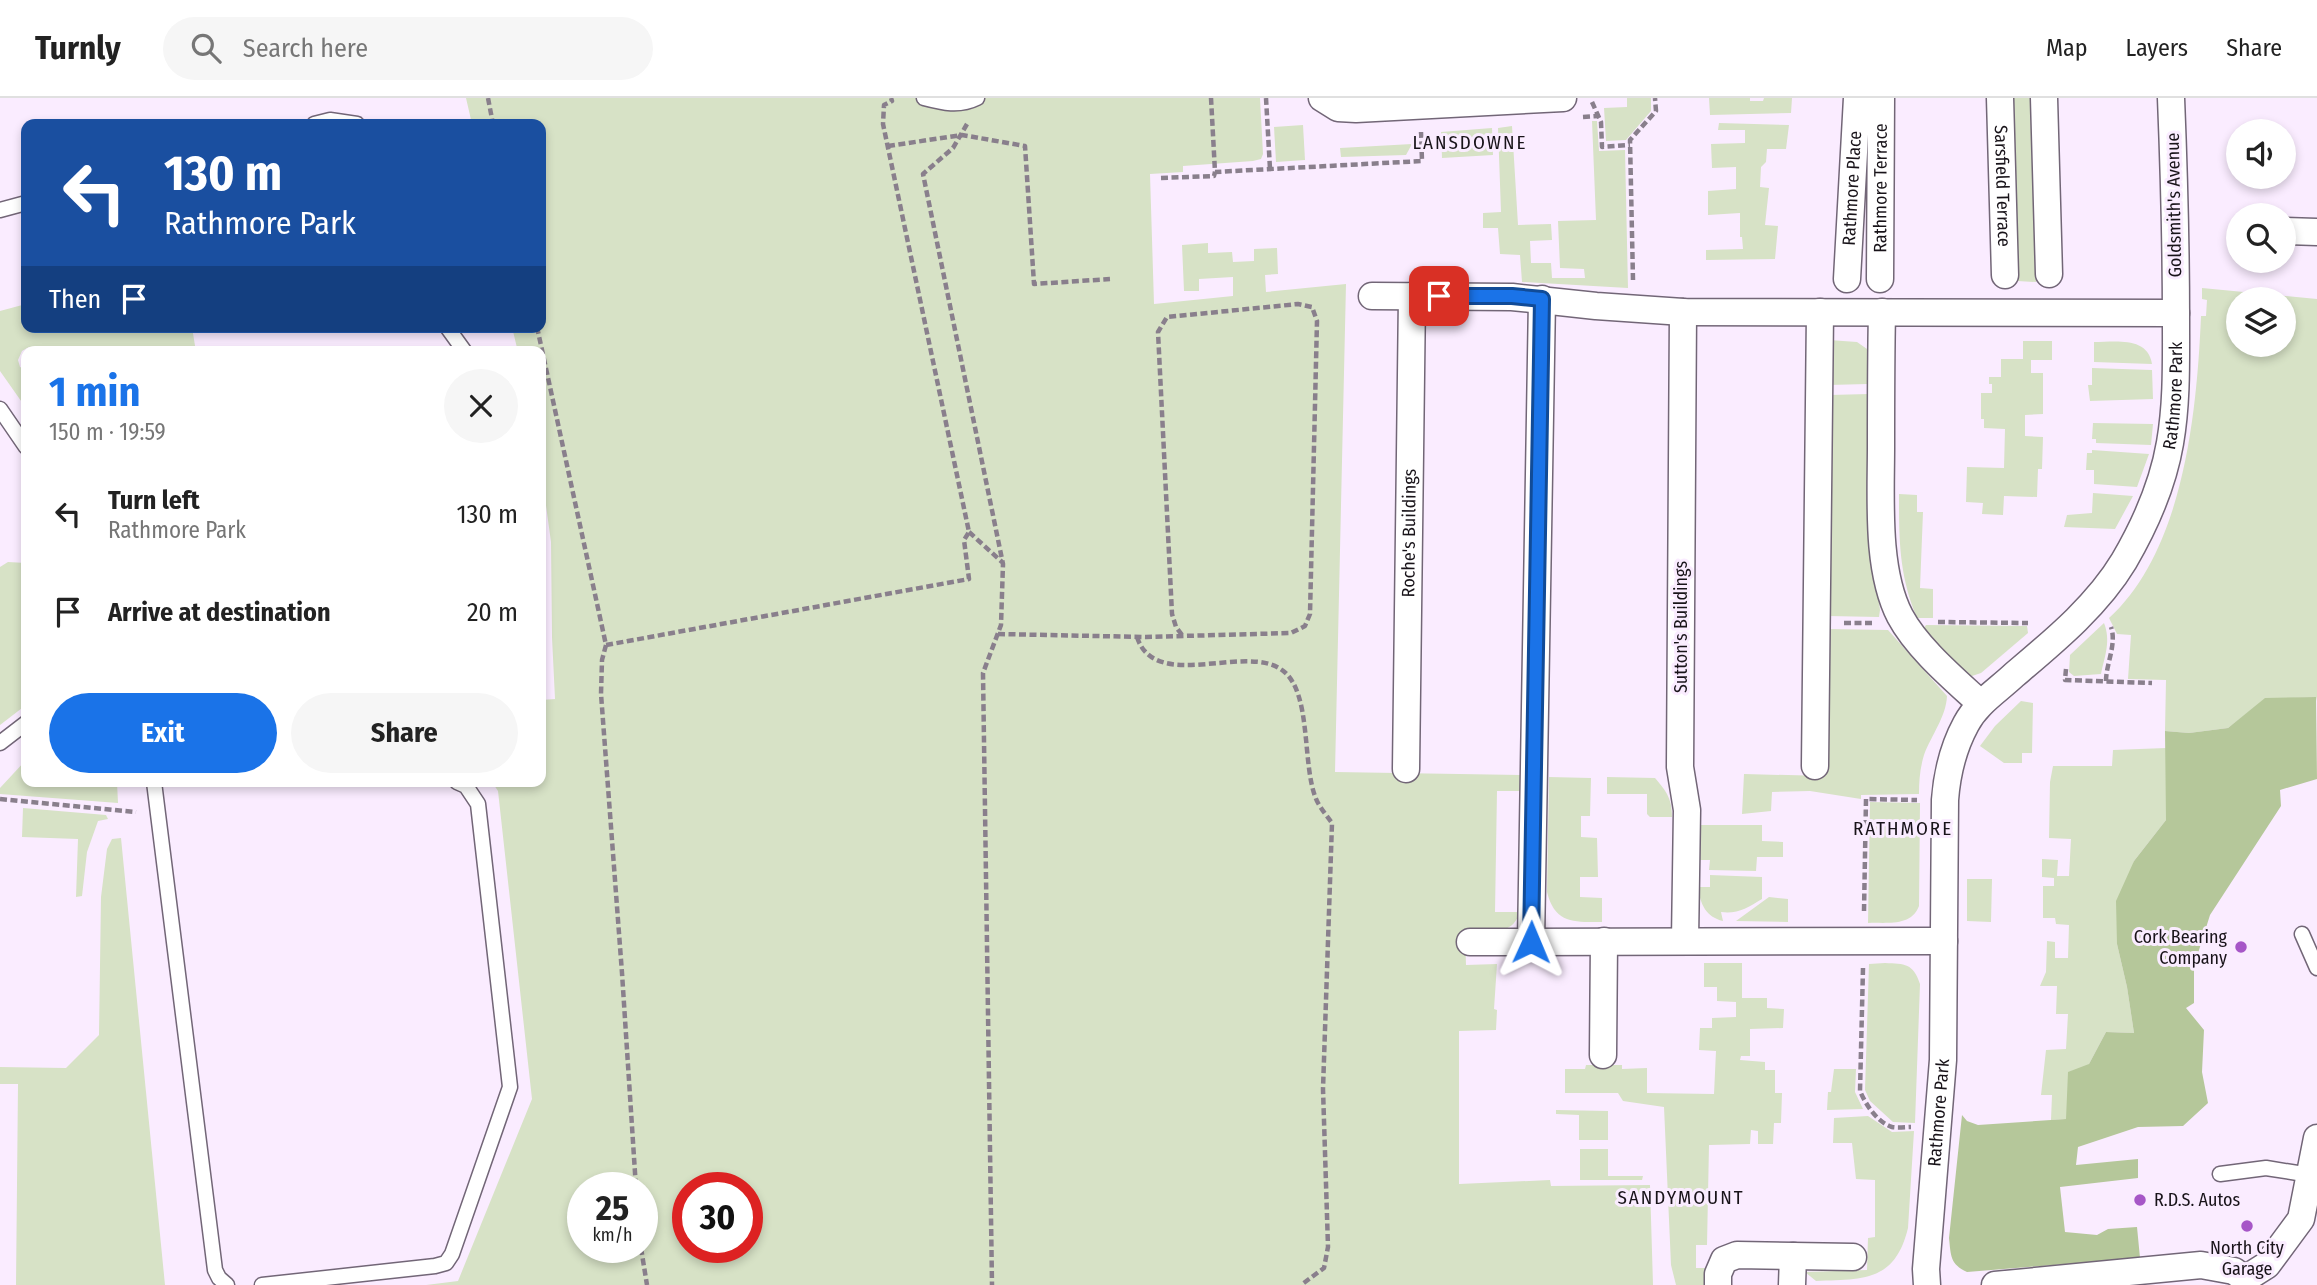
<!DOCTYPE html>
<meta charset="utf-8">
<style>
:root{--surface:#fff;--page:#f6f6f6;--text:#222;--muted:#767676;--line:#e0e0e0;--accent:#1a73e8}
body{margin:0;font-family:"Fira Sans Condensed",sans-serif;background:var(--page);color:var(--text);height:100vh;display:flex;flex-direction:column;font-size:26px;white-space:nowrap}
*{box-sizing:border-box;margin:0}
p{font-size:23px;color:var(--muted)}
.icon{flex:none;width:38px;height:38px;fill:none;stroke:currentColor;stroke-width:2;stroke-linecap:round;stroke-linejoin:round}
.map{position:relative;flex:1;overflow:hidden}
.sheet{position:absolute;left:21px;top:248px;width:525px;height:441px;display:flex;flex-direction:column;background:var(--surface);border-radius:14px;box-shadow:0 4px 10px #0003}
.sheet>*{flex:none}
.top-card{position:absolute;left:21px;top:21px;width:525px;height:214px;border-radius:14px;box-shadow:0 4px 10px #0003;background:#1a4fa0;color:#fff;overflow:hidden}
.buttons{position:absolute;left:2226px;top:21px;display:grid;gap:14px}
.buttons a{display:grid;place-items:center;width:70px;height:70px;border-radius:50%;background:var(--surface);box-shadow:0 4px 10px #0003;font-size:35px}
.speed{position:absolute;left:567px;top:1074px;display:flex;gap:14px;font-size:35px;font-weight:700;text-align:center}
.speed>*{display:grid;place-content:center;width:91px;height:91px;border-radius:50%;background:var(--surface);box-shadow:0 4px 10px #0003;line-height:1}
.speed small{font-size:18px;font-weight:400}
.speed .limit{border:10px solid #d22;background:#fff;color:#111}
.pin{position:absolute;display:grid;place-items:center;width:60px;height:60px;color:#fff;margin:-30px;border-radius:14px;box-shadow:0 4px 10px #0006}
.me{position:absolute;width:77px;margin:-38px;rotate:1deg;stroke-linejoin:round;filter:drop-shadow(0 0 5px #0008)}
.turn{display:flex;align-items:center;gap:24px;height:147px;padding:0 28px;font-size:32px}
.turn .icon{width:91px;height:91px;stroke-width:2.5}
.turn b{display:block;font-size:49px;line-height:60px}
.then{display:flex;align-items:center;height:66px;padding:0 28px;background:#0003;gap:14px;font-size:26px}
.round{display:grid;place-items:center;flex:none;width:74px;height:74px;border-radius:37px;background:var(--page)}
.summary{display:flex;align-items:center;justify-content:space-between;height:119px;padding:0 28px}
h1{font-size:42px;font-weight:700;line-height:52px;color:var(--accent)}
.cta{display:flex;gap:14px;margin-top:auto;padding:14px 28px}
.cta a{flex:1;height:80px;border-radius:42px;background:var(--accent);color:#fff;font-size:28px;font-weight:700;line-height:80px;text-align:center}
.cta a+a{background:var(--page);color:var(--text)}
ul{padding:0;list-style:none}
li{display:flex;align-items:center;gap:21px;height:98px;padding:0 28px}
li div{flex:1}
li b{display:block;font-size:26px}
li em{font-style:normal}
header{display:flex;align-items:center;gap:42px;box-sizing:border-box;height:98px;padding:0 35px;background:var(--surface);border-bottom:2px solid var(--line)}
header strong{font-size:33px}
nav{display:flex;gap:38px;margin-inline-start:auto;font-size:24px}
.search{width:490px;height:63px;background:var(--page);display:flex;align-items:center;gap:18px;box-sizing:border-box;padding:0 24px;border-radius:38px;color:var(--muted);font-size:26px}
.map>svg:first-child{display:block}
.green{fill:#d7e2c6;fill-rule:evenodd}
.forest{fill:#b5c79a}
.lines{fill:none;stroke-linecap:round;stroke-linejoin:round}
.lane-casing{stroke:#726677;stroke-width:17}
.street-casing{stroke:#726677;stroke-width:29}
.path{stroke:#897f8c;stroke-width:4.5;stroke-dasharray:7 3.5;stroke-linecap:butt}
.lane{stroke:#fff;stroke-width:14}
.street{stroke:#fff;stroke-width:26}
.route-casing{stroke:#114b97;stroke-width:18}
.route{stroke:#1a73e8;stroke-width:12}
.poi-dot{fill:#a656c7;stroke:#faecff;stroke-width:2.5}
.labels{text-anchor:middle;stroke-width:6;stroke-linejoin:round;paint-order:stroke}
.street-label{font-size:18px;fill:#181319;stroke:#faecff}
.poi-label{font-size:18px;fill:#181319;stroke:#faecff;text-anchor:end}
.neighbourhood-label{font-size:19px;letter-spacing:2px;fill:#181319;stroke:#faecff}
</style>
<header>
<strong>Turnly</strong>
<div class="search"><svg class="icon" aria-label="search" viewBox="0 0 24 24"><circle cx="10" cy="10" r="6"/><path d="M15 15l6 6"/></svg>Search here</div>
<nav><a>Map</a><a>Layers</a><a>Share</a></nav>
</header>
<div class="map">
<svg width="2317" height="1187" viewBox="0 0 2317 1187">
<rect width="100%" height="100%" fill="#faecff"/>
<g class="green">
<path d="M466 0H1260L1263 56 1261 61 1253 63 1183 68V74L1150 76 1154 206 1233 198V179L1199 181V193H1184L1182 147 1208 145V155L1232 154 1233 164 1254 163V151L1277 150 1278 176 1265 177 1266 194 1346 186 1335 674 1521 677V693H1497L1495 814H1519C1515 838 1484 835 1465 835L1466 867 1497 866 1494 911 1497 912 1496 932 1459 933V1086L1550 1082 1551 1088 1650 1087 1653 1187H426L458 1183 532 1001 498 693 492 684H541V602L555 601 552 539 551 444 541 371V254H518L512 229H541V26H472ZM583 1090H642V1150H583ZM688 1090H747V1150H688Z"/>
<polygon points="1627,0 1651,0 1651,13 1626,42 1606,43 1604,10 1627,9"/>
<polygon points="1709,0 1750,0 1750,3 1763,3 1764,0 1792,0 1791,15 1710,17"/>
<polygon points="2011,0 2030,0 2036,184 2017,183"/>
<polygon points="1592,23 1597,23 1599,53 1625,52 1628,190 1522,184 1520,157 1500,156 1498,130 1483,130 1483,115 1501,114 1498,30 1512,28 1518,127 1551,126 1552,142 1530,143 1531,165 1551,165 1552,180 1585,180 1584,171 1560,170 1558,123 1596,122"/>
<polygon points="1719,25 1789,27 1786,51 1767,51 1766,64 1761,69 1760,89 1769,90 1765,127 1778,128 1775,161 1706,162 1706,152 1743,151 1742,139 1740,139 1740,115 1708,117 1708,93 1736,91 1736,69 1712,70 1711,46 1745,45 1745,32 1718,32"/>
<polygon points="1303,27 1305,62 1276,64 1274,29"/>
<polygon points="1492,30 1493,57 1442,60 1441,34"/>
<polygon points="1412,46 1406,57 1341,59 1340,50"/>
<path d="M2202 190 2317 201V603L2316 599 2265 601 2228 630 2189 635 2165 633 2166 582 2128 581 2131 537 2117 536 2109 520C2184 452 2197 313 2201 218H2206L2207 202 2202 201ZM2238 201H2284V247H2238Z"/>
<polygon points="26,206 26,229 192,229 196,254 34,254 29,249 22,253 18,262 20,269 26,272 26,310 0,273 0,213"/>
<polygon points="1829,242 1857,244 1867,251 1868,286 1828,287"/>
<polygon points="2023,243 2052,243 2052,262 2031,262 2031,275 2043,275 2043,316 2025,317 2025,338 2043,339 2042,371 2038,371 2037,399 2004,398 2003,417 1982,416 1983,405 1966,404 1967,369 2004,370 2005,331 1984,330 1984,321 1981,321 1981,295 1992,295 1992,286 1989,286 1989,279 2001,279 2001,261 2023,261"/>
<path d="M2094 244C2115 244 2148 238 2152 266L2094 264Z"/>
<polygon points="2092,270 2152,272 2153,301 2090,303 2088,287 2092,287"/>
<polygon points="1869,296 1874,464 1880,512 1879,519 1828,518 1829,297"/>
<polygon points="2093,325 2153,326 2151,347 2096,345 2096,341 2092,341"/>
<polygon points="2092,352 2149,356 2137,389 2094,386 2094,372 2086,372 2087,355 2092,355"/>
<polygon points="2093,395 2133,398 2115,431 2064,429 2067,417 2092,415"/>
<path d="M1899 396 1917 397V414H1923L1920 490 1933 491V520H1917C1899 477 1899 442 1899 396Z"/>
<polygon points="8,464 26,465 26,607 0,627 0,469"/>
<path d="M2104 525C2111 543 2105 557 2101 576L2074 578 2069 574 2070 557Z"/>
<polygon points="1926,527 2027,528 2028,535 1981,575 1972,578 1962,574 1921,534"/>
<path d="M1828 531 1888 532 1947 598C1946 619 1932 636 1924 657 1920 670 1919 683 1919 696L1861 697V701L1810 693 1772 694 1771 713 1742 716 1744 676 1826 678Z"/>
<polygon points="2021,603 2033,605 2032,655 2022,655 2022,665 2004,665 1980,648 1995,628"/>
<polygon points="2166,650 2166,722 2134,763 2117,846 2127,889 2134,935 2106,934 2089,966 2067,1021 2051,1022 2052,997 2041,997 2046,952 2066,951 2068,916 2056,916 2057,888 2040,888 2046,874 2047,843 2055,844 2055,860 2068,860 2069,827 2056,826 2055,820 2043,820 2043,788 2054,788 2054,780 2042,779 2042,761 2058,762 2057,778 2069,778 2071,741 2049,740 2050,684 2053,668 2112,668 2113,652"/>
<polygon points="26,662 26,684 66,684 75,689 78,684 117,684 118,705 0,696 0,690"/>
<path d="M1549 679 1591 680 1590 718H1581V739L1597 740 1598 779H1580V799L1602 800V824C1574 824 1555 826 1547 794Z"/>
<path d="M1607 679 1655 680C1667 694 1672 701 1672 719H1650L1647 716V696H1607Z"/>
<path d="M1870 704 1920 705 1919 808C1911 829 1887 824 1868 825Z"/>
<polygon points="23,710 106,717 108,721 98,723 87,754 82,798 76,799 78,741 22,739"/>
<polygon points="1699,727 1762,727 1762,743 1783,744 1783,759 1757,759 1756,773 1709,772 1710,762 1699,762"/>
<polygon points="121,740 165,1187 16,1187 18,986 0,986 0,969 66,970 99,937 101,799 107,751 112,741"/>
<path d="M1710 777 1762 779V801C1747 810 1738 816 1721 814L1723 823C1706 819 1700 806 1698 789H1710Z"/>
<polygon points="1967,781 1992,781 1991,824 1967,823"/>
<polygon points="1769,799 1788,801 1788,824 1736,823"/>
<polygon points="1704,865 1742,865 1742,900 1767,900 1767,910 1784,911 1783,930 1750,931 1750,958 1741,958 1740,962 1765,964 1765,972 1775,972 1775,995 1782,995 1781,1025 1774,1025 1773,1046 1758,1046 1758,1033 1751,1032 1750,1046 1709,1047 1707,1147 1696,1147 1696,1170 1708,1170 1707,1187 1676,1187 1671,1167 1664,1009 1623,1003 1618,995 1565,995 1565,971 1585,971 1586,967 1622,967 1622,971 1647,970 1647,995 1714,996 1716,953 1699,952 1700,930 1712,930 1712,920 1736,919 1736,904 1717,903 1717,889 1704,889"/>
<path d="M1885 865C1905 866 1913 865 1920 886L1915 1025 1893 1024 1870 1003 1865 992 1869 866Z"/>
<polygon points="1834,971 1856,971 1855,994 1863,1011 1827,1012 1828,994 1831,994"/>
<polygon points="1556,1012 1608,1013 1608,1042 1579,1042 1579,1017 1556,1016"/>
<path d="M1868 1018 1892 1034 1914 1033 1908 1130C1895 1184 1863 1181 1816 1183L1805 1174 1867 1172 1868 1140 1875 1139V1082L1856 1081 1852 1045H1833L1834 1020Z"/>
<polygon points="1580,1051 1608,1051 1608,1078 1643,1078 1642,1082 1580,1082"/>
</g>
<path class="forest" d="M2316 599 2317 681 2280 692 2281 708 2210 817 2194 868V905L2186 910 2204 932 2202 974 2208 1005 2183 1028 2138 1029 2078 1049 2076 1067 2138 1061V1080L2060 1089 2065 1134 2097 1137 2108 1131 2137 1129 2140 1160 1967 1174C1950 1166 1951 1158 1949 1140L1962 1017 1967 1023 1978 1027 2066 1021 2068 974 2089 966 2106 934 2134 935 2127 889 2117 846 2116 803 2134 763 2166 722 2165 633 2189 635 2228 630 2265 600Z"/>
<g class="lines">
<defs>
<g id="lane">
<path d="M924 0C943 5 959 9 977 0"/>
<polyline points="314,26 330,22 357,26"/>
<polyline points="0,112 26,105"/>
<polyline points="447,229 465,254"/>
<polyline points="0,311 26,349"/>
<polyline points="0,645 26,625"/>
<polyline points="154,684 215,1172 219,1180 227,1187"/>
<polyline points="2302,836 2317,870"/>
<polyline points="2220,1076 2266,1070 2310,1077"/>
<polyline points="262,1187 435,1168 446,1165 452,1156 510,989 478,706 466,688 457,684"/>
</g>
<g id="street">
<polyline points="1322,0 1338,10 1356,11 1563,0"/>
<path id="s1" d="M2000 0 2005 177"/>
<polyline points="2044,0 2049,176"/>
<polyline points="2284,133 2317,134"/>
<path id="s2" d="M1847 181 1857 0"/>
<path id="s3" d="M1880 181 1881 0"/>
<polyline points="1372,198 1512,199 1596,208 1683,214 2176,215"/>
<polyline points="1683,214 1680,669 1687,712 1685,842"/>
<path d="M1882 214C1881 259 1881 304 1881 349 1881 400 1876 472 1900 518 1917 550 1954 581 1980 605"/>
<polyline points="1815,668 1820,214"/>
<path id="s4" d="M1406 671 1412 198"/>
<polyline points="1470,844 1944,843"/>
<polyline points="1531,844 1542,201"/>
<polyline points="1603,957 1604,843"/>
<polyline points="2245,1181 2267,1167 2301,1121 2317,1040"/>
<polyline points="1718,1187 1718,1176 1724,1162 1737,1157 1853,1159"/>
<polyline points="1792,1187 1793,1158"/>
<path id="s5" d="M1927 1187 1926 1171 1943 962 1945 702C1947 675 1953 650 1966 626 1977 605 1997 593 2014 577 2053 544 2097 508 2124 463 2145 427 2163 386 2170 345 2177 305 2176 263 2176 223 2176 149 2174 74 2171 0"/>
<polyline points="1995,1187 2201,1167 2234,1173 2245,1181"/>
</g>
</defs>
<use href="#lane" class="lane-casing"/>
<use href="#street" class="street-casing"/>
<g class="path">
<polyline points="488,0 493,26"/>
<polyline points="1211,0 1215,74 1422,63 1421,34"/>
<polyline points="1266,0 1270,71"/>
<polyline points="1592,4 1601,24 1602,49 1630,47"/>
<polyline points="1583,19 1599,18"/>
<polyline points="967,26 953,50 923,76 1003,466 1001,527 983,575 992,1187"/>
<polyline points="888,48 962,37 1025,48 1034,186 1110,181"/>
<polyline points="1161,80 1214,78 1215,74"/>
<polyline points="1633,182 1630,42 1656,13 1655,0"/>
<polyline points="537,229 606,547 969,481 964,442 969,434 883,26 884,7 892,3 891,0"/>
<polyline points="969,434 1002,464"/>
<polyline points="1938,524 2028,525"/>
<polyline points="1844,525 1874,525"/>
<polyline points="998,536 1146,539 1291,535 1305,528 1310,516 1317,223 1312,209 1298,206 1167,219 1158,234 1172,516 1176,529 1182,537"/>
<path d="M1137 539C1155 595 1245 545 1282 572 1313 594 1301 669 1317 703 1321 711 1327 718 1332 725L1323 991 1328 1149 1324 1170 1301 1187"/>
<polyline points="606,547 602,562 601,596 622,875 636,1090"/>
<polyline points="2066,571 2065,582 2152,585"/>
<path d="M2106 583C2106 566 2117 546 2111 529"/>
<polyline points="0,701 136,714"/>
<polyline points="1864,813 1866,701 1917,702"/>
<path d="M1863 870 1860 993C1866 1007 1877 1024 1892 1029 1898 1030 1906 1029 1911 1029"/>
<polyline points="641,1150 647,1187"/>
</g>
<use href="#lane" class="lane"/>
<use href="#street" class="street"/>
</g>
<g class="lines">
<defs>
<polyline id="route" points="1439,198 1512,198 1542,201 1531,844"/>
</defs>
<use href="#route" class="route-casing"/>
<use href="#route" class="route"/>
</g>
<g class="poi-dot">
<circle cx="2241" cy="849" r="7"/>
<circle cx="2140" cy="1102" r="7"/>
<circle cx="2247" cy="1128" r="7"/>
</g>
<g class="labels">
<g class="street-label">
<text dy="6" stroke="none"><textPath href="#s1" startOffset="88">Sarsfield Terrace</textPath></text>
<text dy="6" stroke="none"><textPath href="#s2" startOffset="91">Rathmore Place</textPath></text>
<text dy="6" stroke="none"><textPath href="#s3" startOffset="91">Rathmore Terrace</textPath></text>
<text transform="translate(2174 107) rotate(-91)" y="6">Goldsmith's Avenue</text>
<text dy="6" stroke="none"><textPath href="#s5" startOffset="968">Rathmore Park</textPath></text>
<text dy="6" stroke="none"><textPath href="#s4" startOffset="236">Roche's Buildings</textPath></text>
<text transform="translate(1681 529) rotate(-90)" y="6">Sutton's Buildings</text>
<text dy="6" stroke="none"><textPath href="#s5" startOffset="173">Rathmore Park</textPath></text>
</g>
<g class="poi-label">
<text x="2227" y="845">Cork Bearing<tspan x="2227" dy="21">Company</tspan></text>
<text x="2154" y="1108" text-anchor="start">R.D.S. Autos</text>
<text x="2247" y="1156" text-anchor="middle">North City<tspan x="2247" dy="21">Garage</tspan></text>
</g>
<g class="neighbourhood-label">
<text x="1470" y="51">LANSDOWNE</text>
<text x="1903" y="737">RATHMORE</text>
<text x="1681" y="1106">SANDYMOUNT</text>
</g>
</g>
</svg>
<div class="buttons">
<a><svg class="icon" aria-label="sound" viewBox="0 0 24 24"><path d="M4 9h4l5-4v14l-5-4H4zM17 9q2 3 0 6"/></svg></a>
<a><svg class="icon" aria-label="search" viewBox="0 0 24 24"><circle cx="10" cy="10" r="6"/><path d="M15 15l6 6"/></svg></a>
<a><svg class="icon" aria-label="layers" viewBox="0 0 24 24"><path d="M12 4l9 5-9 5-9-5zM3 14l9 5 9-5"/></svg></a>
</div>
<div class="speed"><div>25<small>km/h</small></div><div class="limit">30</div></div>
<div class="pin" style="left:1439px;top:198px;background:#d93025"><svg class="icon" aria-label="arrive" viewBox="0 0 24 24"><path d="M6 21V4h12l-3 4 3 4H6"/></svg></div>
<svg class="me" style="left:1531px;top:844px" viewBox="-20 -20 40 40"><path d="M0-17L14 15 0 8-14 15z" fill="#1a73e8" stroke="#fff" stroke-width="4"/></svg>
<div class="top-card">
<div class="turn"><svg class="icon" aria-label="left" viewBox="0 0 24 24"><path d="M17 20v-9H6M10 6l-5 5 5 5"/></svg><div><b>130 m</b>Rathmore Park</div></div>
<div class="then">Then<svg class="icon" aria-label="arrive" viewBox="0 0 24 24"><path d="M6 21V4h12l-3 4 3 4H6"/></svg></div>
</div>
<section class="sheet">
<div class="summary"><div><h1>1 min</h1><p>150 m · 19:59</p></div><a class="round"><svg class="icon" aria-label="close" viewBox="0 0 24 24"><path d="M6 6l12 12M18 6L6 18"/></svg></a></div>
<ul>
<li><svg class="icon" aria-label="left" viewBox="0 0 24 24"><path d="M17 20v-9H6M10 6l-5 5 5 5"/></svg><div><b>Turn left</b><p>Rathmore Park</p></div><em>130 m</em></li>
<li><svg class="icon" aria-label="arrive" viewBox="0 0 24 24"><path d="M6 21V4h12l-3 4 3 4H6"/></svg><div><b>Arrive at destination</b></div><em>20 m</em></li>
</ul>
<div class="cta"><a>Exit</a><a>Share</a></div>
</section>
</div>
